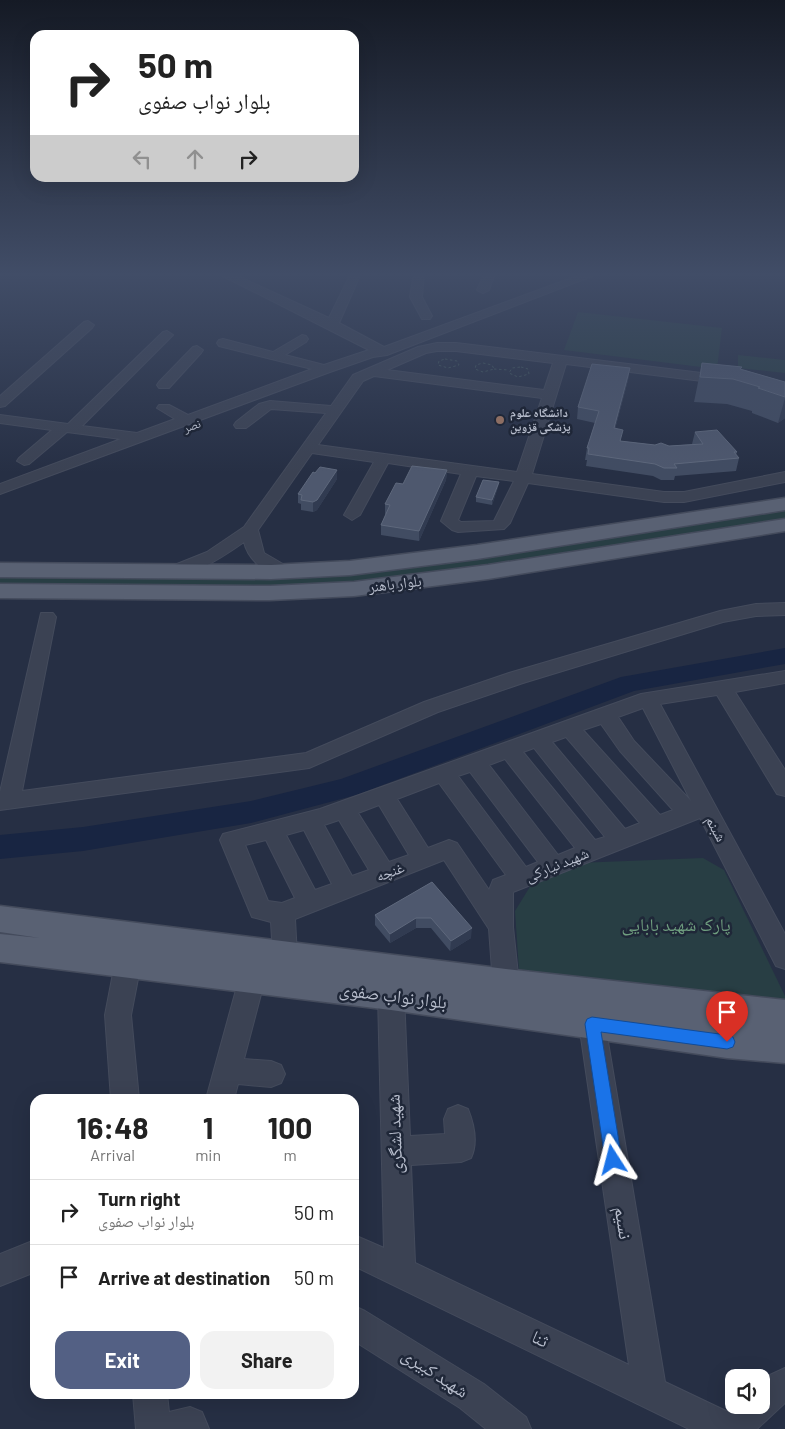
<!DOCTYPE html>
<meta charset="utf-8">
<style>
:root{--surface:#fff;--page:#f2f2f2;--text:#222;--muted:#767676;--line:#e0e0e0;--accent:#536084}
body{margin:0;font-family:Barlow,"Noto Naskh Arabic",sans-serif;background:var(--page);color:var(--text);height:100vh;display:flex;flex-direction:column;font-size:19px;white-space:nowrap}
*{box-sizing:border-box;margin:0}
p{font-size:16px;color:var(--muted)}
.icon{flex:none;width:28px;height:28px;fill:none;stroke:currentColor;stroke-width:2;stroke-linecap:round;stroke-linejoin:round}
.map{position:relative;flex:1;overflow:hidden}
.panel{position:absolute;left:30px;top:1094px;width:329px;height:305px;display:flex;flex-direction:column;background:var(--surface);border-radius:15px;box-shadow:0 5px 20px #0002}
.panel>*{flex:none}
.banner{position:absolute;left:30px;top:30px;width:329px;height:152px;border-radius:15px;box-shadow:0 5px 20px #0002;background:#fff;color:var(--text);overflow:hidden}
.fabs{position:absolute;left:725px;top:1369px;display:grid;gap:10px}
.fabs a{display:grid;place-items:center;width:45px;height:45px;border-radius:10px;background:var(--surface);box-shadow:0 5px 20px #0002;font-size:25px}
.pin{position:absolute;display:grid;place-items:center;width:42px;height:42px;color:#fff;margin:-51px -21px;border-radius:50% 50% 50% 0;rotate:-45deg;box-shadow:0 0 5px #0007}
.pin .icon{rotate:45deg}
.me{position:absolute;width:55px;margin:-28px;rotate:351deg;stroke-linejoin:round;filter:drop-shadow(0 0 4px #0008)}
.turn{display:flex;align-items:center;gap:18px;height:105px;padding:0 25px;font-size:22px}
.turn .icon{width:65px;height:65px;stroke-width:2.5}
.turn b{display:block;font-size:35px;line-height:42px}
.lanes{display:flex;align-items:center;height:48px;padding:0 25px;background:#0003;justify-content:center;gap:25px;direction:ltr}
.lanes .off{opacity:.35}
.eta{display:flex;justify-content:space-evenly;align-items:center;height:85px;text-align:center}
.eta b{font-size:30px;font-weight:700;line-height:35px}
.action{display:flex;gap:10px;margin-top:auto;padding:10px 25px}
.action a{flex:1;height:58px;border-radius:15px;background:var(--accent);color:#fff;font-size:20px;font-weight:700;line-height:58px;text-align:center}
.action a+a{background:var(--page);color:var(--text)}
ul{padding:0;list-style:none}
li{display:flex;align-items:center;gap:15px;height:65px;padding:0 25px;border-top:1px solid var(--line)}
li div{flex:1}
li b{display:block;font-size:19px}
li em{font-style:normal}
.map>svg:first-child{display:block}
.green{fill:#283e44}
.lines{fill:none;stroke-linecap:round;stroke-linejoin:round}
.river{fill:#182542;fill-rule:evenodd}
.minor-casing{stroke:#444b5c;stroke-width:2}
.major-casing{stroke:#444b5c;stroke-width:3}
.path{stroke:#42575c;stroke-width:1;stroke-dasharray:2.5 2.5;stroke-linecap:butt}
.minor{fill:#3b4253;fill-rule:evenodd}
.major{fill:#596173;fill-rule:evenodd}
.wall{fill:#414c62}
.shaded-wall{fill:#313b51}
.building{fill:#4e586e;stroke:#5e687c}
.route{fill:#1a73e8;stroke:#114b97}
.education-dot{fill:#8d6e63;stroke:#1f2738;stroke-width:2}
.labels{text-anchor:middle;stroke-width:5;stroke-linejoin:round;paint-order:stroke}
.far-poi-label{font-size:12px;font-weight:bold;fill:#b8becd;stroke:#1f2738;text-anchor:start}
.far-street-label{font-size:12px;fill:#b8becd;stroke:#1f2738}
.street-label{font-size:15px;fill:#b8becd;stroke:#1f2738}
.near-park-label{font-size:18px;fill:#6f9e7f;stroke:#1f2738}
.near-street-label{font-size:18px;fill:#b8becd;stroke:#1f2738}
</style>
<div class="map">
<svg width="785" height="1429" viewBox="0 0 785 1429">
<rect width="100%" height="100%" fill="#262f44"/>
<g class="green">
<polygon points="578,312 722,328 717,369 564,350"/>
<polygon points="738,355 785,360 785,373 738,368"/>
<polygon points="785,504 785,525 354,589 0,591 0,570 350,568"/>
<polygon points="703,858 724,870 785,996 785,1007 519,970 515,911 531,885 577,863"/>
</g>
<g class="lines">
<polygon class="river" points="785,648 785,664 634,691 356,795 251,823 83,851 0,859 0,835 83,827 251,801 341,779 621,677"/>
<defs>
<g id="minor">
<polygon points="217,273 231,273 329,318 351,273 361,273 339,323 384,347 585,273 600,273 387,355 373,357 330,372 0,494 0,484 121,439 67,432 29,464 24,465 17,461 19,458 52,430 0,423 0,415 68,424 163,332 167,331 173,335 82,426 137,433 175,419 157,408 159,405 169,405 188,415 312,369 219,346 217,343 219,340 223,339 273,352 302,335 306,336 308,339 306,342 285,355 324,365 369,350"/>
<polygon points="414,273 424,273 422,297 432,316 430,319 422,319 410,297"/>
<polygon points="485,273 495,273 489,290 483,293 477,290"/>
<polygon points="88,321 94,325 92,328 5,406 0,407 0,396 84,322"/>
<path d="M437 343H456L726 376 733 380 726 384 566 364 532 474 664 492H684L785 472V482L684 502H664L528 483 510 523 504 529 458 532 452 530 441 521 461 474 388 463 360 515 352 520 344 515 374 462 312 453 258 530 264 553 288 567 291 571 288 575C269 579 248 560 244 542 227 554 188 581 167 576L164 572 167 568 207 552 244 527 326 413 271 409 246 428H236L234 425 236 422 259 404 270 401 331 406 353 375 418 347ZM437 351H456L553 363 544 390 387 370 426 353ZM374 376 542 398 517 472 318 445 363 381ZM476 476 514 481 494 521 461 522 458 520Z"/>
<polygon points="197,346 203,350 201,353 169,388 159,388 157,385 159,382 193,347"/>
<polygon points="785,603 785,615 756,616 723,622 523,683 438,712 309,768 0,810 0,792 41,613 53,613 56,617 22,791 306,753 424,702 509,673 720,611 756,604"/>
<path d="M785 671V683L735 692 785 770V796L777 794 717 695 660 704 785 934V969L776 966 700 818 513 892V927L519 984 515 992 506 995 497 992 493 984 489 929 444 860 295 919 297 956 294 964 285 967 276 964 273 956 271 922 252 917 220 840 223 834 320 809 641 694ZM643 708 691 801 634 741 618 717ZM601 724 620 751 673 810 660 815 583 730ZM566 737 640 823 625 829 552 742ZM534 748 605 837 595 840 523 752ZM505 759 575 848 558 855 489 765ZM470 772 538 862 526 867 458 776ZM439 783 506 875 493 880 489 890 457 843 449 840 428 848 397 799ZM379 805 409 855 389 862 358 813ZM339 820 369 870 352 876 324 825ZM304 830 332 884 315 890 286 835ZM266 840 295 898 282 903 268 901 245 845Z"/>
<polygon points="128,952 137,955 141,963 131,1015 139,1099 111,1099 105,1015 115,963 119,955"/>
<polygon points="252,968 261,971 265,979 244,1059 271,1061 281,1065 285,1074 281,1083 271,1087 238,1084 234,1099 206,1099 239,979 243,971"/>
<path d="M391 983 400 987 404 995 410 1136 445 1134 444 1119 448 1109 458 1105 468 1109C474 1124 478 1143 471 1158L461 1162 411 1165 415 1263 629 1365 579 1024 583 1015 592 1012 601 1015 605 1024 665 1382 726 1411 734 1404 761 1405V1379L785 1368V1403L757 1429H689L354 1266V1235L384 1248 378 995 382 987Z"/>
<polygon points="35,1240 35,1272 0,1286 0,1254"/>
<polygon points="354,1306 365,1311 484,1384 526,1417 531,1429 486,1429 460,1408 354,1341"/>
<polygon points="133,1394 167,1394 169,1412 190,1407 202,1412 209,1429 136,1429"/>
</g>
<g id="major">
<polygon points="785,498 785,510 477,559 350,575 271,579 0,577 0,563 271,565 350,561 477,545"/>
<polygon points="785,519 785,531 488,579 354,596 270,600 0,598 0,584 270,586 354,582 488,565"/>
<polygon points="0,906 506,969 785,1000 785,1063 727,1058 391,1010 0,962 0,934 40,938 0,932"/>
</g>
</defs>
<use href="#minor" class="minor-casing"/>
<use href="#major" class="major-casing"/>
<g class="path">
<polygon points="445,359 457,361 459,365 448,368 438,365 439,361"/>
<polygon points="483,363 492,365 494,369 483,372 475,369 476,365"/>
<polygon points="521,367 528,369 529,374 518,377 509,373 512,368"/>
<polyline points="494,369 509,370"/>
</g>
<use href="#minor" class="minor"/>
<use href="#major" class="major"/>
</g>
<g class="wall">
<polygon points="702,363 742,367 741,369 785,382 785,418 778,423 752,413 752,411 727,404 694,402"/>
<polygon points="630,368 628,380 615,429 621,441 655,445 669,446 692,444 695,432 737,452 736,455 739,458 736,471 675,476 674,480 661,480 653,476 586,466 587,460 585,460 587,448 595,423 577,419 578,407"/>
<polygon points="337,470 337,479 317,510 313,512 301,510 301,504 298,503 298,494 315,473"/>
<polygon points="447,470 446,480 419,541 381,535 381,525 386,514 385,514 385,504 403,484"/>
<polygon points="499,482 498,487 492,505 476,502 476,497"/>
<polygon points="432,882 471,938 450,951 431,928 416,928 390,943 375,925 375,915"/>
</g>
<g class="shaded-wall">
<polygon points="630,368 628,380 612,440 614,428"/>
<polygon points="785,398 785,418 778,423"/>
<polygon points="337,470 337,479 317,510 313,512 313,502"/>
<polygon points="447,470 446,480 419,541 419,531"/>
<polygon points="499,482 498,487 492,505 492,500"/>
<polygon points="416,918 416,928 390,943 390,934"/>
<polygon points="472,928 471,938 450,951 451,941"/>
</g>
<g class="building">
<polygon points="702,363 742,367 740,369 785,382 785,397 758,388 760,387 733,379 700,377"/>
<polygon points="592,364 630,368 614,428 623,430 620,441 655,445 661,443 669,446 703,444 695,432 717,430 737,452 734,452 739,458 674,464 677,468 664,468 655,464 588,454 589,448 587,448 599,411 578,407"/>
<polygon points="412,466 447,470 419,531 381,525 390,505 385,504 396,483 403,484"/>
<polygon points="320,467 337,470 317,500 313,502 301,500 302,495 298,494 313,472 315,473"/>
<polygon points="483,480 499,482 492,500 476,497"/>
<polygon points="432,882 472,928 451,941 431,918 416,918 390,934 375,915"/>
</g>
<linearGradient id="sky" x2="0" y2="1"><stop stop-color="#151a25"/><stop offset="0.58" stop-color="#414d67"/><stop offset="1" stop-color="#414d67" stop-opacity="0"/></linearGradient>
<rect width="785" height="473" fill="url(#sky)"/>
<polygon class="route" points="592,1017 727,1035 733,1037 735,1042 733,1047 727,1049 601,1032 622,1160 619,1165 613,1168 607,1165 605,1160 585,1024 587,1019"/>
<circle class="education-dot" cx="500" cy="420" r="5"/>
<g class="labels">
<g class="far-poi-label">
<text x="510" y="417">دانشگاه علوم<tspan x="510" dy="14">پزشکی قزوین</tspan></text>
</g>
<g class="far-street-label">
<text transform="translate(192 426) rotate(-20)" y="4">نصر</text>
</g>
<g class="street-label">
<text transform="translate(395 584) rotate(-7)" y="5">بلوار باهنر</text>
<text transform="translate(716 829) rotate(62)" y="5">شبنم</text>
<text transform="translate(557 865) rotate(-22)" y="5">شهید نیارکی</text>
<text transform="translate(390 872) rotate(-21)" y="5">غنچه</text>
</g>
<g class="near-park-label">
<text x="676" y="931">پارک شهید بابایی</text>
</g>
<g class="near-street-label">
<text transform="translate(393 996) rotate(7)" y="6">بلوار نواب صفوی</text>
<text transform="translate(395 1134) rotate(-92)" y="6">شهید لشگری</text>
<text transform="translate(623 1223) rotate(81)" y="6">نسیم</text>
<text transform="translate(540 1339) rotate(26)" y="6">ثنا</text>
<text transform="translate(435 1373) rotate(33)" y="6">شهید کبیری</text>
</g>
</g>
</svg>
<div class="fabs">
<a><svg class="icon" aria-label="sound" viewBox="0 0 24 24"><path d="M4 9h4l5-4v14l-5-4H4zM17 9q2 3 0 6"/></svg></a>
</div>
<div class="pin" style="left:727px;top:1042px;background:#d93025"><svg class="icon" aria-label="arrive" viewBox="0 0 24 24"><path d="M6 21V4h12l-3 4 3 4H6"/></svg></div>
<svg class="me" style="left:613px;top:1160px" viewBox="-20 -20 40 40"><path d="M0-17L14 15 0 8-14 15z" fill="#1a73e8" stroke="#fff" stroke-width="4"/></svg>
<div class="banner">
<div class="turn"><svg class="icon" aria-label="right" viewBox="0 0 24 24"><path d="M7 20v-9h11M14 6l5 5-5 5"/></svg><div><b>50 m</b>بلوار نواب صفوی</div></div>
<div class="lanes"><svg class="icon off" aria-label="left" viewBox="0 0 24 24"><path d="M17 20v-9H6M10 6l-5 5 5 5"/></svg><svg class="icon off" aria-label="ahead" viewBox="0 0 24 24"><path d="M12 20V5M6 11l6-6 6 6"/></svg><svg class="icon" aria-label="right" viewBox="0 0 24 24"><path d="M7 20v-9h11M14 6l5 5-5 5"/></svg></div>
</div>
<section class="panel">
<div class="eta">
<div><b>16:48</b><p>Arrival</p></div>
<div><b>1</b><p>min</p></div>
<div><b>100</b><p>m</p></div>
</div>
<ul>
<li><svg class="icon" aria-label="right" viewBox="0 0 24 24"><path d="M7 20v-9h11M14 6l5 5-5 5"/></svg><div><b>Turn right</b><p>بلوار نواب صفوی</p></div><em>50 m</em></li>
<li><svg class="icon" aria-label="arrive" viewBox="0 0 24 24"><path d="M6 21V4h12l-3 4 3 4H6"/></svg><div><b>Arrive at destination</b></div><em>50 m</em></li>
</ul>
<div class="action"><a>Exit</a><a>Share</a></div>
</section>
</div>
